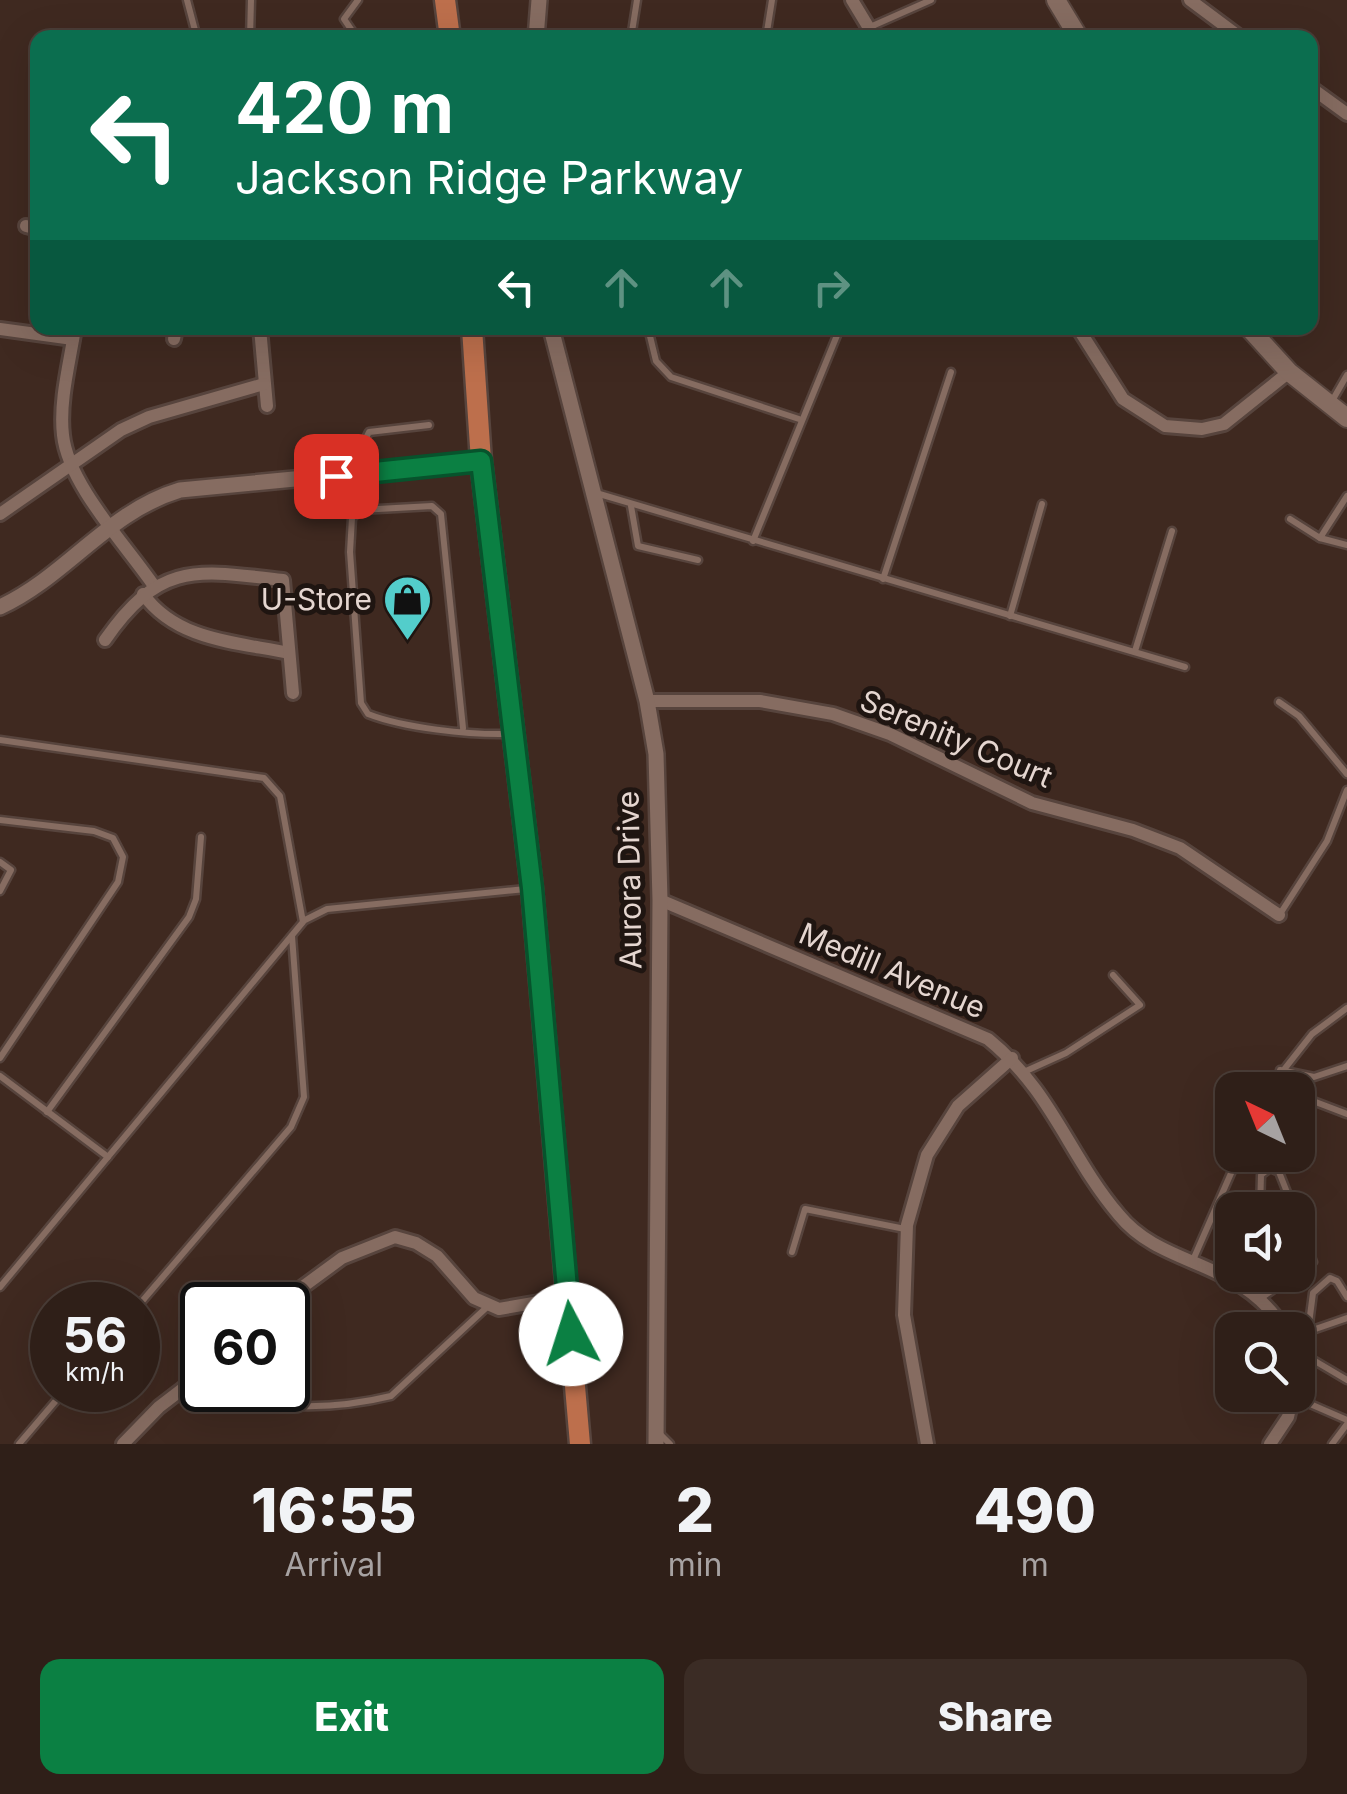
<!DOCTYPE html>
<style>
:root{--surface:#2f1f18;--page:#3b2c25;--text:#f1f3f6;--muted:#a7a2a2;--line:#4a3d37;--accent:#0b8043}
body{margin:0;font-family:Inter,sans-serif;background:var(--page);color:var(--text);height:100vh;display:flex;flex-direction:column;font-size:38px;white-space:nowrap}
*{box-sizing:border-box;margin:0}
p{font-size:32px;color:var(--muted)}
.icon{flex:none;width:55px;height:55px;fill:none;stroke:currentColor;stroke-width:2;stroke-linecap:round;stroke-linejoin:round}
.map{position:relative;height:1444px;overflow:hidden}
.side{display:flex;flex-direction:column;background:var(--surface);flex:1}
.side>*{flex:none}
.top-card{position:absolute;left:30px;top:30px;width:1288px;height:305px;border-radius:20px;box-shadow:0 10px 40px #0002,0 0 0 2px var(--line);background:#0b6e4f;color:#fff;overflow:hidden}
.needle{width:65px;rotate:317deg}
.controls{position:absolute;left:1215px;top:1072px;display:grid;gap:20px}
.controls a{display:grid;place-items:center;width:100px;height:100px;border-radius:20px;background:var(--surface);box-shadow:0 10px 40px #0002,0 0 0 2px var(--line);font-size:50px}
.speed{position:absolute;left:30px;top:1282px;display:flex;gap:20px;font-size:50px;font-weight:700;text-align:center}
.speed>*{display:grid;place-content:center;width:130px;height:130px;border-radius:50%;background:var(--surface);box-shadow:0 10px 40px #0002,0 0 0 2px var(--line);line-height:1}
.speed small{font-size:25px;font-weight:400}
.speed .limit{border:5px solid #111;border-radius:15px;background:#fff;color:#111}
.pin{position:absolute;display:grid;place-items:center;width:85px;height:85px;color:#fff;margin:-42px;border-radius:20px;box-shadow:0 5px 15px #0006}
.me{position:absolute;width:110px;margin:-55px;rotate:355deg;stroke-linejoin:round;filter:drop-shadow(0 0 8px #0008)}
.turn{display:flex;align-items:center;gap:35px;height:210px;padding:0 40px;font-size:45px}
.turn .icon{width:130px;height:130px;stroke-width:2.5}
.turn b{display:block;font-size:70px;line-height:85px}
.lanes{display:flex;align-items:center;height:95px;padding:0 40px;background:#0003;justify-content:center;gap:50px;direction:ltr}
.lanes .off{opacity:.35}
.eta{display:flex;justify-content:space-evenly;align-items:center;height:170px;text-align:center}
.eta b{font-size:60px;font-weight:800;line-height:70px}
.action{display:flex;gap:20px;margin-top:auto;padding:20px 40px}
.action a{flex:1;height:115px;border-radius:20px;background:var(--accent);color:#fff;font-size:40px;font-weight:800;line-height:115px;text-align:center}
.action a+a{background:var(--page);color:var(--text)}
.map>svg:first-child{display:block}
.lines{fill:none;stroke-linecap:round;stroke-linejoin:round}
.service-casing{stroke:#57443d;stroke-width:11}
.minor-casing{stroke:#57443d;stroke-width:18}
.tertiary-casing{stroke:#57443d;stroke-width:20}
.secondary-casing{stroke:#57443d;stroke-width:22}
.primary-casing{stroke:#57443d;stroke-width:25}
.service{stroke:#866c61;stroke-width:6}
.minor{stroke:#866c61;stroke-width:12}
.tertiary{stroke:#866c61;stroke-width:15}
.secondary{stroke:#866c61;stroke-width:18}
.primary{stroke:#bd6f4c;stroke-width:20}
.route-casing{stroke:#07532c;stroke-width:25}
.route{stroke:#0b8043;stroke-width:18}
.labels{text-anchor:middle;stroke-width:10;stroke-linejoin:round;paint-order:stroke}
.poi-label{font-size:30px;fill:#e5d6d0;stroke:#1f1511;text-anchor:end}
.street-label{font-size:30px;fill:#e5d6d0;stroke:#1f1511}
</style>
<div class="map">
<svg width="1347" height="1444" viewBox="0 0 1347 1444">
<rect width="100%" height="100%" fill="#3f2920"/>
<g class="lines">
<defs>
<g id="service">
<polyline points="187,0 197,38"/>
<polyline points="870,27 931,0"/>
<polyline points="250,38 251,0"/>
<polyline points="357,38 344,19 358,0"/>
<polyline points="631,38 637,0"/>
<polyline points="766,38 772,0"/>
<polyline points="648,328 656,361 671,377 799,419"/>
<polyline points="1332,401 1347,375"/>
<polyline points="364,472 362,446 369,432 429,425"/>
<polyline points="596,493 1185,667"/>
<polyline points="631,506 638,546 698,560"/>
<polyline points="1290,519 1320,538 1347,496"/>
<polyline points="1320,538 1347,545"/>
<polyline points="753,541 840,328"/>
<polyline points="883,579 951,372"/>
<polyline points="1010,616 1042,504"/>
<polyline points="1135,651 1172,531"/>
<polyline points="1279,702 1299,716 1347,774"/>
<path d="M463 728 441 514 432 506 360 510 352 518 350 552 361 703 368 714C404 728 469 735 508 734"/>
<polyline points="0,740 264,778 280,796 303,922 0,1287"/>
<polyline points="0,820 94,831 113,838 123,857 118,882 0,1058"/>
<polyline points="0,862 11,870 0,891"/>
<polyline points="1280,914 1327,841 1347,790"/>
<polyline points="303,921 327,909 526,889"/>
<polyline points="1280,1070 1314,1077 1347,1066"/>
<polyline points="1026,1071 1066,1053 1140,1005 1113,975"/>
<polyline points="0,1076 108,1157"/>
<polyline points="1268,1090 1312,1034 1347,1008"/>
<polyline points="1298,1102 1313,1101 1347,1114"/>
<polyline points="47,1112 189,917 196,899 201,837"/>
<polyline points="1260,1210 1261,1175 1270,1168 1279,1172 1294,1210"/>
<polyline points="1298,1220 1313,1262 1298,1273"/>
<polyline points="792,1252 805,1209 905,1229"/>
<polyline points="1193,1260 1239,1155"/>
<polyline points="1261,1298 1294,1275"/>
<polyline points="138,1306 291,1127 304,1097 292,936"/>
<polyline points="1308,1331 1313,1293 1330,1278 1337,1281 1347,1297"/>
<polyline points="1298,1335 1347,1318"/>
<polyline points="1298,1351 1347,1380"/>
<path d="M227 1390C272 1413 342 1408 391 1396L487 1307"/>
<polyline points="1294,1397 1347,1420"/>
<polyline points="658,1432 670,1444"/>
<polyline points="19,1444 65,1390"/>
<polyline points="1332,1444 1347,1424"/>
</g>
<g id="minor">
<polyline points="852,0 875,38"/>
<polyline points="1190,0 1241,38"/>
<polyline points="1310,87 1347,114"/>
<polyline points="26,226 38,229"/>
<path d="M75 328C70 361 59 401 63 435 68 484 126 545 154 586"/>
<polyline points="260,328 267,406"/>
<polyline points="1078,328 1123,399 1165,426 1202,429 1224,424 1289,372"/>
<polyline points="0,329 73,339"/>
<polyline points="174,339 176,328"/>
<polyline points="0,514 121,430 149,417 264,384"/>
<path d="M143 594C177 641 236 642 289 653"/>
<path d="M105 640C160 561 196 570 283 580L293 693"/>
<polyline points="647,701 760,701 833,714 890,734 1032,803 1133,830 1180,848 1279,915"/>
<path d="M660 900 988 1039C1053 1092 1068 1155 1119 1215 1163 1269 1240 1258 1285 1330"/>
<polyline points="278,1305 342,1258 395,1237 416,1243 437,1256 474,1298 499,1309 568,1297"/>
<polyline points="123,1444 159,1407 202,1374"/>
<polyline points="927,1444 904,1315 907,1225 927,1155 958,1106 1012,1058"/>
<polyline points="1270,1444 1288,1417 1293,1395"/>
</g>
<g id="tertiary">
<polyline points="536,38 539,0"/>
<polyline points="551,328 647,701 656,754 660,900 656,1444"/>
<path d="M0 607C67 576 107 512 180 490L481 461"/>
</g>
<g id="secondary">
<polyline points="1056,0 1079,38"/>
<polyline points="1249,328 1289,372 1347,418"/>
</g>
<g id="primary">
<polyline points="445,0 450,38"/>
<polyline points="472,328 481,461 532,889 580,1444"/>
</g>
</defs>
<use href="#service" class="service-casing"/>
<use href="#minor" class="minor-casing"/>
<use href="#tertiary" class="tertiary-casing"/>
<use href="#secondary" class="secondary-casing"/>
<use href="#primary" class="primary-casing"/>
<use href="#service" class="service"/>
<use href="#minor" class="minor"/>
<use href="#tertiary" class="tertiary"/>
<use href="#secondary" class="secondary"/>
<use href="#primary" class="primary"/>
</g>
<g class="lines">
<defs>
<polyline id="route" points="336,476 481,461 532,888 571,1334"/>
</defs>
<use href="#route" class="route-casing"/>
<use href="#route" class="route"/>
</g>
<defs>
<symbol id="shop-pin" viewBox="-11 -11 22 30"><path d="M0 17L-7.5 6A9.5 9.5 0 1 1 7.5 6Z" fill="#53cdcb" stroke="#1f1511"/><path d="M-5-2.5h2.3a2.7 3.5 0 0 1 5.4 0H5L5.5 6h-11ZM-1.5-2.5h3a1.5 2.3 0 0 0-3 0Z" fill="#111"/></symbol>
</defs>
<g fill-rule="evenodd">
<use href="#shop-pin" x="380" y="572" width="55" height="75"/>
</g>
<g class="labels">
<g class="poi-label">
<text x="372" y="610">U-Store</text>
</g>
<g class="street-label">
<text transform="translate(956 739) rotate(23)" y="10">Serenity Court</text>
<text transform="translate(630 880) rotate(-91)" y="10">Aurora Drive</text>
<text transform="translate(892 971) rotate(23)" y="10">Medill Avenue</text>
</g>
</g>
</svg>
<div class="controls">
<a><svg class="needle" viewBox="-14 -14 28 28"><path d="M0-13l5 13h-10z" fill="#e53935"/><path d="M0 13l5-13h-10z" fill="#a7a2a2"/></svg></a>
<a><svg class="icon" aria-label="sound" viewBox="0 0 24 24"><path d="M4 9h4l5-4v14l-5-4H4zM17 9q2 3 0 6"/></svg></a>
<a><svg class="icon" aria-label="search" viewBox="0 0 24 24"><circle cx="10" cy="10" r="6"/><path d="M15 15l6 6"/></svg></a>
</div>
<div class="speed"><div>56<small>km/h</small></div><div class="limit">60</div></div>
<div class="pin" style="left:336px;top:476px;background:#d93025"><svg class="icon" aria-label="arrive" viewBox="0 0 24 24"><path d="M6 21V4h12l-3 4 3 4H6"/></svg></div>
<svg class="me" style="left:571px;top:1334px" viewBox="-20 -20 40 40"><circle r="19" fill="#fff"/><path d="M0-13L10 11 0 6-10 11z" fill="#0b8043"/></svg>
<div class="top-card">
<div class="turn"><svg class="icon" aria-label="left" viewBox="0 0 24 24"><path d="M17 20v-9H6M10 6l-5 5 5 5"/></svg><div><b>420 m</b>Jackson Ridge Parkway</div></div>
<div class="lanes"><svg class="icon" aria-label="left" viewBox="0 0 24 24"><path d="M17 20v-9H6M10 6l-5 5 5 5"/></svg><svg class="icon off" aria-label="ahead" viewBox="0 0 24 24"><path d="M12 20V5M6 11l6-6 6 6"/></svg><svg class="icon off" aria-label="ahead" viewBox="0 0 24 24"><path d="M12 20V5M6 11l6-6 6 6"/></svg><svg class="icon off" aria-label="right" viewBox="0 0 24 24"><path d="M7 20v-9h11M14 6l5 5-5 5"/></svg></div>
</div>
</div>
<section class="side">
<div class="eta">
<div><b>16:55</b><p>Arrival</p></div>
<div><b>2</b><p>min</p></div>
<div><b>490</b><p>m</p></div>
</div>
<div class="action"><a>Exit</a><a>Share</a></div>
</section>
